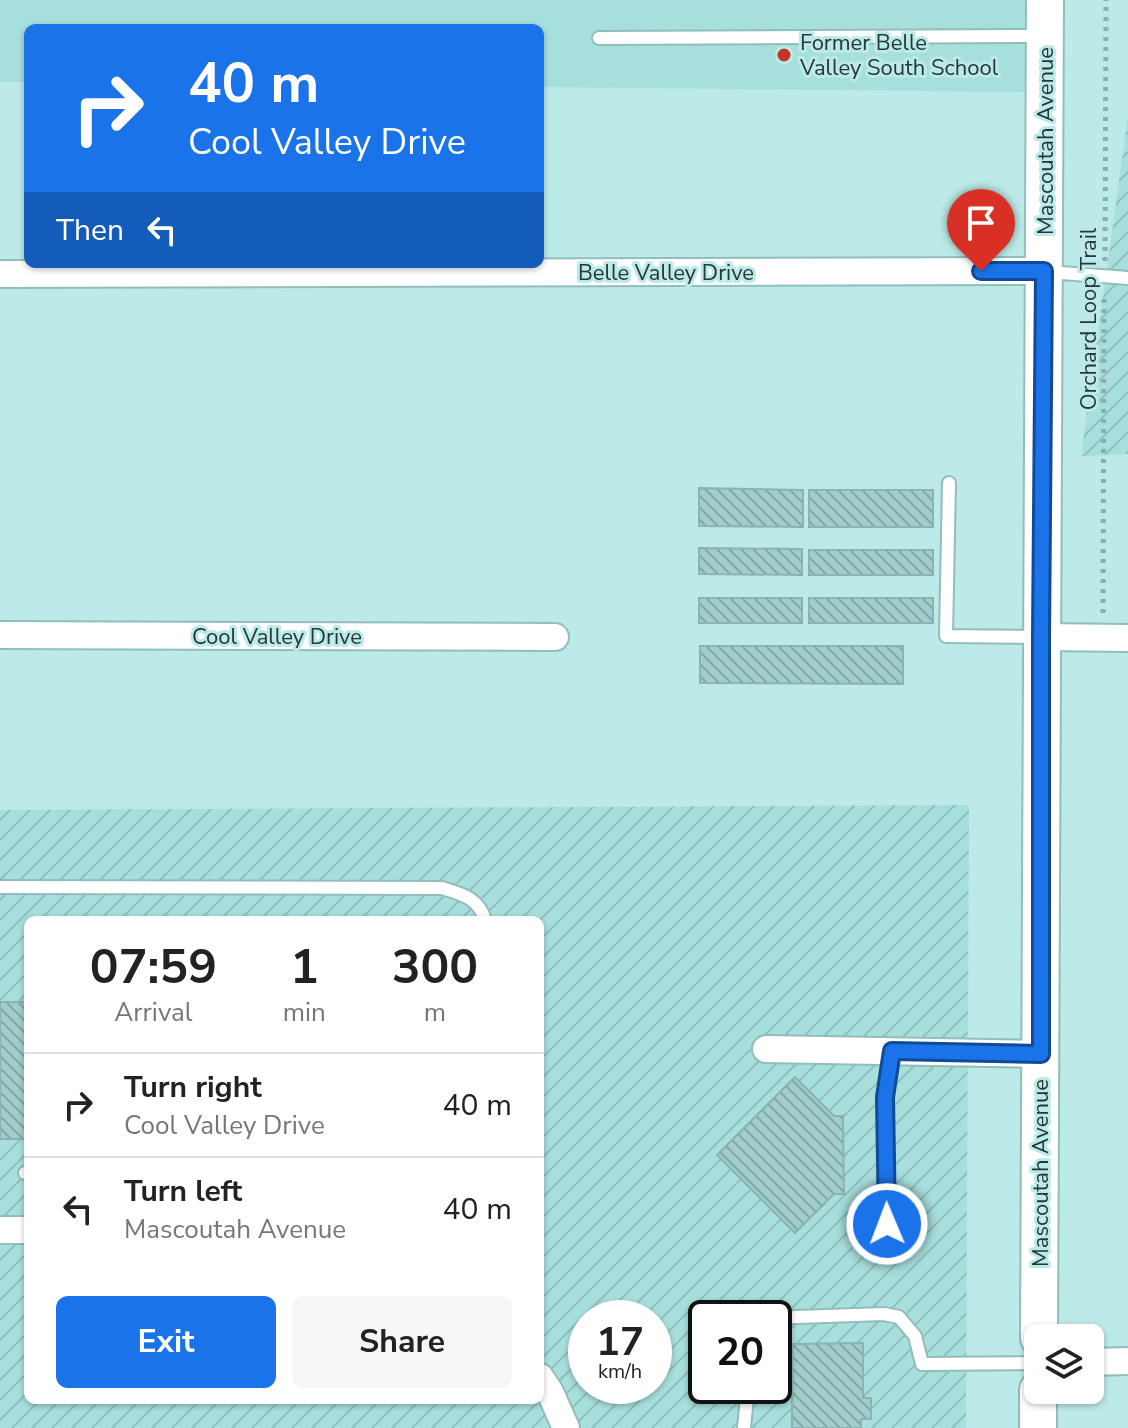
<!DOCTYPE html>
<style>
:root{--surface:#fff;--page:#f6f6f6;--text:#222;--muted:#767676;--line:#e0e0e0;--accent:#1a73e8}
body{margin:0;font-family:"Nunito Sans",sans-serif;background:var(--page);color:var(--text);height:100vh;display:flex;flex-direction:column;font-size:30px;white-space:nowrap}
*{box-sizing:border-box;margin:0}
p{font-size:26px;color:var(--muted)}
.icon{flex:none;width:44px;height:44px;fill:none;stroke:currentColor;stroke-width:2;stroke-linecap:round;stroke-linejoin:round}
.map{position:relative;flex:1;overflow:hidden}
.panel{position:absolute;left:24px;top:916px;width:520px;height:488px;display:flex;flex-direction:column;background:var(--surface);border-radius:12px;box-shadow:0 2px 6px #0004}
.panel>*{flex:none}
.guide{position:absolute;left:24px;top:24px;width:520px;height:244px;border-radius:12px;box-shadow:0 2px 6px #0004;background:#1a73e8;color:#fff;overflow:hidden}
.controls{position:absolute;left:1024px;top:1324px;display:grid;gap:16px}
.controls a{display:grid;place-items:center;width:80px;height:80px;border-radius:12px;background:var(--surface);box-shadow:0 2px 6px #0004;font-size:40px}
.speed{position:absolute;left:568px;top:1300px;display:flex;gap:16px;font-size:40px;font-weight:700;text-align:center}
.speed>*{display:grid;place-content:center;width:104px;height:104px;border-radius:50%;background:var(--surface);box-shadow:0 2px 6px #0004;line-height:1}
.speed small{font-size:20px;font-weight:400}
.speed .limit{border:4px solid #111;border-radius:12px;background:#fff;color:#111}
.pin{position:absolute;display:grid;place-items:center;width:68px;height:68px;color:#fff;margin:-82px -34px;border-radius:50% 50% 50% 0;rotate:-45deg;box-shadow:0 0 8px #0007}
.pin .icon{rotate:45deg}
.me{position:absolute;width:88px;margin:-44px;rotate:359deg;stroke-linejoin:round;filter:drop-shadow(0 0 6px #0008)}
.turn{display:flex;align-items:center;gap:28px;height:168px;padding:0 32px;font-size:36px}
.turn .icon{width:104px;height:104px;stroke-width:2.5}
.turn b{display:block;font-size:56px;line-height:68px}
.then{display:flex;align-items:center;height:76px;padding:0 32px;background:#0003;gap:16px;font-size:30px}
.eta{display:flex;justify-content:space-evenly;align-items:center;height:136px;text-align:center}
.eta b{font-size:48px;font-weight:700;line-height:56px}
.cta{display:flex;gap:16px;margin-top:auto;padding:16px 32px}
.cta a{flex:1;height:92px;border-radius:12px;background:var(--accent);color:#fff;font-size:32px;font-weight:700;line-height:92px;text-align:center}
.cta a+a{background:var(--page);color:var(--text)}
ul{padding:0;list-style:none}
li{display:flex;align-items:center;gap:24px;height:104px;padding:0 32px;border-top:2px solid var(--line)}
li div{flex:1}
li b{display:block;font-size:30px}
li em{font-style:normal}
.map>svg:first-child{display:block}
.built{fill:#a7dfdc}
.industrial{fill:url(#industrial-furrows);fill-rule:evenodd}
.building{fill:url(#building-back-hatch);stroke:#89b4b3;stroke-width:2}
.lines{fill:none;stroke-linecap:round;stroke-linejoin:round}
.lane-casing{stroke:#91bdbb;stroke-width:16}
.street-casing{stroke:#91bdbb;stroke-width:30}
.secondary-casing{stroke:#91bdbb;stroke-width:40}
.path{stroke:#8aafad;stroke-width:5;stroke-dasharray:4 6;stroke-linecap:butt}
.lane{stroke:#fff;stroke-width:12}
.street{stroke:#fff;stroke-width:26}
.secondary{stroke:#fff;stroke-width:36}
.route-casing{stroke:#114b97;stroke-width:20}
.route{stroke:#1a73e8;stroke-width:14}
.poi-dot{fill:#c43728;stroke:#bceae8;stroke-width:3}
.labels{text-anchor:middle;stroke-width:6;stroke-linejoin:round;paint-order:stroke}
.poi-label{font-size:22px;fill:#253736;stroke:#bceae8;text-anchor:start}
.street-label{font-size:22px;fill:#253736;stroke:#bceae8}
</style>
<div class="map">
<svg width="1128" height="1428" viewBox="0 0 1128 1428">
<defs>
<pattern id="industrial-furrows" width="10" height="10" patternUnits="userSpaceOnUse" patternTransform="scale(2)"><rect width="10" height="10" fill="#a7dfdc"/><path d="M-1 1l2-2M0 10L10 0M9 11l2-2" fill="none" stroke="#90c0bd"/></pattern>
<pattern id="building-back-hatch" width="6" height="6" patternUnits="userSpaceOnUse" patternTransform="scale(2)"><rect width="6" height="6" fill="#a1cecc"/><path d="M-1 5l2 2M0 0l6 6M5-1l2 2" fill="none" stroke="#83a8a6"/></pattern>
</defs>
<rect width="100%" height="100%" fill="#bceae8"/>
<polygon class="built" points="0,0 1028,0 1028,92 540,87 540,28 28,28 28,82 0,82"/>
<g class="industrial">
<polygon points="1128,116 1128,454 1081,456"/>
<path d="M969 805 966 1428H0V810ZM28 920H540V1400H28ZM586 1318H654V1386H586ZM706 1318H774V1386H706Z"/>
</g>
<g class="building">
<polygon points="699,488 803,490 803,527 699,526"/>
<rect x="809" y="490" width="124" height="37"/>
<polygon points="699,548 802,549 802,575 699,574"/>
<rect x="809" y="550" width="124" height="25"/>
<rect x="699" y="598" width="103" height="25"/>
<rect x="809" y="598" width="124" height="25"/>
<polygon points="700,646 903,646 903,684 700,683"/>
<rect x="0" y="1002" width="28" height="137"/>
<polygon points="795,1077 834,1116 843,1116 844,1194 834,1194 795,1233 717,1155"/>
<polygon points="863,1343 863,1398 871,1398 871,1419 861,1419 861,1428 792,1428 792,1344"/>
</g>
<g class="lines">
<defs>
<g id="lane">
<polyline points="599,38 1042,36"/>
<polyline points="1048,272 1128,278"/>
<polyline points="949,483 946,636 1038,637"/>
<path d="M0 887 442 888C462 894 479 898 485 920"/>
<polyline points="25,1173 28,1173"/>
<polyline points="887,1255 885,1097 892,1051"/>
<polyline points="768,1318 884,1314 899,1317 915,1336 922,1364 1038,1363"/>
<polyline points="744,1428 748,1386"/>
</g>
<g id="street">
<polyline points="0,274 1044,271"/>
<polyline points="0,635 555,637"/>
<polyline points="1041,637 1128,638"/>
<polyline points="766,1049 1041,1054"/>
<polyline points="0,1230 28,1230"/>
<polyline points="1090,1362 1128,1361"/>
<polyline points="540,1377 550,1392 566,1428"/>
</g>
<g id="secondary">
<polyline points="1039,1338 1045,0"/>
<polyline points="1038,1428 1038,1390"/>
</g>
</defs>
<use href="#lane" class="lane-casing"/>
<use href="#street" class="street-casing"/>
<use href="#secondary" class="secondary-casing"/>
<g class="path">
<polyline points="1105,261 1106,0"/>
<polyline points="1103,613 1104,295"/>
</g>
<use href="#lane" class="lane"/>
<use href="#street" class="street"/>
<use href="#secondary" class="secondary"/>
</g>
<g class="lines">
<defs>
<polyline id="route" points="887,1224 885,1097 892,1051 1041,1054 1041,637 1044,271 981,271"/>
</defs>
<use href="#route" class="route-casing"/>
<use href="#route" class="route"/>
</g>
<circle class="poi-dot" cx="784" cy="55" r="8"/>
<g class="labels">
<g class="poi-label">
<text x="800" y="50">Former Belle<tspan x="800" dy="25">Valley South School</tspan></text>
</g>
<g class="street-label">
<text transform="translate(1045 141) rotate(-90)" y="8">Mascoutah Avenue</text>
<text x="666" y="280">Belle Valley Drive</text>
<text transform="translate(1088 319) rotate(-90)" y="8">Orchard Loop Trail</text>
<text x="277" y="644">Cool Valley Drive</text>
<text transform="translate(1040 1173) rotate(-90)" y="8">Mascoutah Avenue</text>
</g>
</g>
</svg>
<div class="controls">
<a><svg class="icon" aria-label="layers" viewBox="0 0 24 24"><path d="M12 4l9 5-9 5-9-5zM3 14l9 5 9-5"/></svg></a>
</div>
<div class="speed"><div>17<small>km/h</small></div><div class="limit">20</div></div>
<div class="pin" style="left:981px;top:271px;background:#d93025"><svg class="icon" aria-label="arrive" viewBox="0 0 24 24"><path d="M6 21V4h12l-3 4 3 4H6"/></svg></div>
<svg class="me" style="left:887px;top:1224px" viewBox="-20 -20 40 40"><circle r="17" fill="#1a73e8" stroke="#fff" stroke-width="3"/><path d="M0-11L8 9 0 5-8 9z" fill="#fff"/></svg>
<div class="guide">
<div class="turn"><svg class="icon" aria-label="right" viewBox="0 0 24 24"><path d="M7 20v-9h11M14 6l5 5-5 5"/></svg><div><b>40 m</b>Cool Valley Drive</div></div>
<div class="then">Then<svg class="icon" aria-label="left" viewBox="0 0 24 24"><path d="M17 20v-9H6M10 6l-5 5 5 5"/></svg></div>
</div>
<section class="panel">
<div class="eta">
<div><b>07:59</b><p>Arrival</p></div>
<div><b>1</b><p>min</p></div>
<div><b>300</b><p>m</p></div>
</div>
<ul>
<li><svg class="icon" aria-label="right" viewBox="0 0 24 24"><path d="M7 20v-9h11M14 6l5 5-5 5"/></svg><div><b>Turn right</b><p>Cool Valley Drive</p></div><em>40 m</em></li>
<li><svg class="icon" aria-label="left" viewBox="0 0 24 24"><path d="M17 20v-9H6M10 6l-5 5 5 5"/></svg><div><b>Turn left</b><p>Mascoutah Avenue</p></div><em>40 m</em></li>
</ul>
<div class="cta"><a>Exit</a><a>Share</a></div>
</section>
</div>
